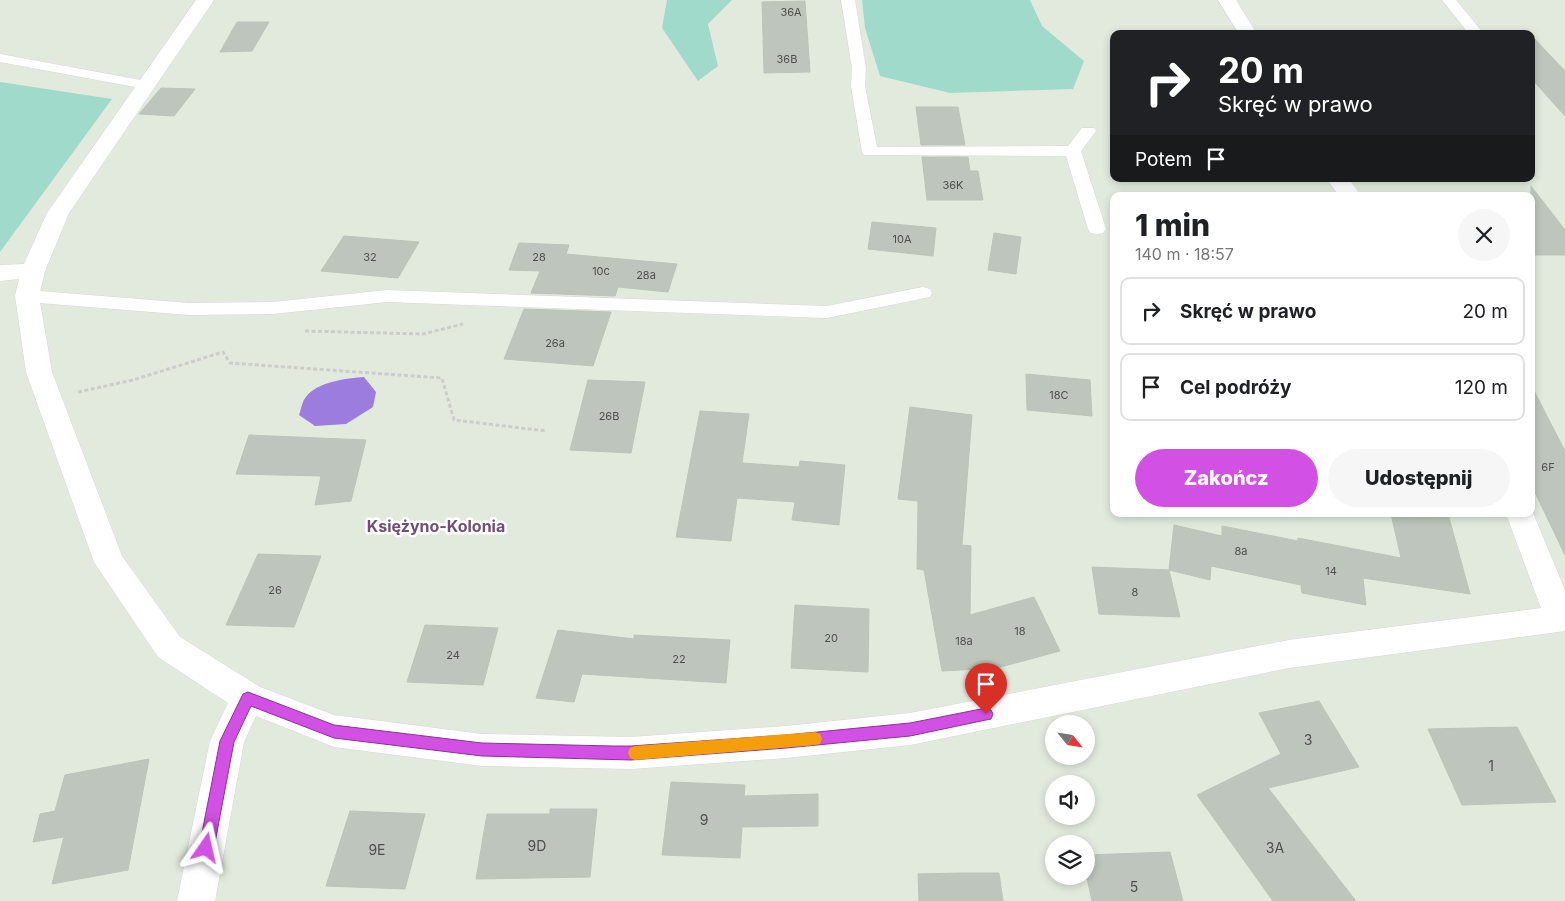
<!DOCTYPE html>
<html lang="pl">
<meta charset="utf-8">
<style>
:root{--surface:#fff;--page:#f6f6f6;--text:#202124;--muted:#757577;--line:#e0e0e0;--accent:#d250e4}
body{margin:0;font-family:Inter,sans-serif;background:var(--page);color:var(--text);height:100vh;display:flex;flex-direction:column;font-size:19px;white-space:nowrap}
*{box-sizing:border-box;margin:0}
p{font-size:16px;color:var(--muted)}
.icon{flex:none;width:28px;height:28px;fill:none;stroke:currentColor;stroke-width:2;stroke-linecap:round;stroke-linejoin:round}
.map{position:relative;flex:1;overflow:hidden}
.drawer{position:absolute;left:1110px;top:192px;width:425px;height:325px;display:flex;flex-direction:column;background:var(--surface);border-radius:10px;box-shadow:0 2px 8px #0003}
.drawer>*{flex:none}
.hud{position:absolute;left:1110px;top:30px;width:425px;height:152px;border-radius:10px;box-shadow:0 2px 8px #0003;background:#202124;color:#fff;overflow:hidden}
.needle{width:32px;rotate:120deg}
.fabs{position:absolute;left:1045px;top:715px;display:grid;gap:10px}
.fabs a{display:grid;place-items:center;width:50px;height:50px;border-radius:50%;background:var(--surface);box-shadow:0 2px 8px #0003;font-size:25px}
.pin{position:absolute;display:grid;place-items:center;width:42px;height:42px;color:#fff;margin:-51px -21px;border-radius:50% 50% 50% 0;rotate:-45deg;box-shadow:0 0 5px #0007}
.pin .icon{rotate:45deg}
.me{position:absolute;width:55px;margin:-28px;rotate:11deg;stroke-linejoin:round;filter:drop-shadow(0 0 4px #0008)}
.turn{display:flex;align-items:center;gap:18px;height:105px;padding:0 25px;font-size:22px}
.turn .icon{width:65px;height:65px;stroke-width:2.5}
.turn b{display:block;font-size:35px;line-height:42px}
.then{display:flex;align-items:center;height:48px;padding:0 25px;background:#0003;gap:10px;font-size:19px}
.round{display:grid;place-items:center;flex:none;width:52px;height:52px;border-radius:26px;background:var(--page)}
.summary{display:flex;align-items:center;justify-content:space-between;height:85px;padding:0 25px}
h1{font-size:30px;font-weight:800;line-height:38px}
.action{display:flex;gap:10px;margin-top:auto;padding:10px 25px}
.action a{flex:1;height:58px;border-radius:30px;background:var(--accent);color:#fff;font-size:20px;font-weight:800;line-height:58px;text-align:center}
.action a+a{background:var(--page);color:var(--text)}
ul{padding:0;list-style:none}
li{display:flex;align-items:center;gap:15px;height:68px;margin:0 10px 8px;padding:0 15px;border:2px solid var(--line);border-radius:10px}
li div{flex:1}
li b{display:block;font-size:19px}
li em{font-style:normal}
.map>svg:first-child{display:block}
.green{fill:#a0daca}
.water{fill:#9d7ce0}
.building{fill:#bec5bc;stroke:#bbc5b7}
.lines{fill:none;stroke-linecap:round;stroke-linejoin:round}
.lane-casing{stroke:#dfd3e0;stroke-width:1}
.street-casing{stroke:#dfd3e0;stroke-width:1}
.path{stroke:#ccc;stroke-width:3;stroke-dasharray:4 2.5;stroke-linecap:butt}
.lane{fill:#fff;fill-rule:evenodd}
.street{fill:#fff;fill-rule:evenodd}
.route{fill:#d250e4;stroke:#883494}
.slow{fill:#f59e0b}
.labels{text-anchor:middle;stroke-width:5;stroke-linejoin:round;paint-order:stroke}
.number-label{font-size:11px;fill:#4e504e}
.near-number-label{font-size:14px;fill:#4e504e}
.quarter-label{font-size:16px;font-weight:bold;fill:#704f75;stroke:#fff}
</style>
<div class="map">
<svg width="1565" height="901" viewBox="0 0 1565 901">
<rect width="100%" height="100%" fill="#e2eadd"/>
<g class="green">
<polygon points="667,0 732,0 708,24 718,66 698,81 662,28"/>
<polygon points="862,0 1030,0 1042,26 1084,61 1073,89 950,93 880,76 865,28"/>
<polygon points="0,82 112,99 0,252"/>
</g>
<path class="water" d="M364 377 376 392 373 407 346 424 315 426 299 415C301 410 302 401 306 397 316 382 348 378 364 377Z"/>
<g class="building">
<polygon points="805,1 810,72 764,73 762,2"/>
<polygon points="237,22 269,22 252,51 220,52"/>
<polygon points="1531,35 1565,71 1565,116 1531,78"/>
<polygon points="161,88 195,89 174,116 139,114"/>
<polygon points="916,107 958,107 965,145 921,145"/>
<polygon points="922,157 968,157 970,171 978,171 983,200 927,200"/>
<polygon points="1531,186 1565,230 1565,255 1531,255"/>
<polygon points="872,222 936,228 933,256 868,249"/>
<polygon points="994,233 1021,237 1016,274 988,270"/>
<polygon points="344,236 419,242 398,278 321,271"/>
<polygon points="519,243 569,245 566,254 677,264 668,292 618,287 615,296 531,293 540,271 509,270"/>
<polygon points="524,309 611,312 593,366 504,359"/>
<polygon points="1026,374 1090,380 1092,416 1027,410"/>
<polygon points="588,380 645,382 631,453 570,450"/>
<polygon points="1531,385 1565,451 1565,555 1531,484"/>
<polygon points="910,407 972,415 962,545 971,546 970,615 1034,597 1060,651 997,668 942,671 924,570 917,569 918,501 898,499"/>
<polygon points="700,411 749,414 742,463 799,467 800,461 845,465 839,525 792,520 795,502 737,498 731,541 676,537"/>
<polygon points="249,435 366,440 351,501 315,505 321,476 236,474"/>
<polygon points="1391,514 1448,514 1470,594 1363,578 1366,605 1302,593 1301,585 1211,566 1210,580 1169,570 1174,525 1222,536 1222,526 1298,541 1298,538 1401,558"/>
<polygon points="258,554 321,556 294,627 226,625"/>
<polygon points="1092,567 1169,570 1180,617 1099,614"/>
<polygon points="795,605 869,609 868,672 791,668"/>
<polygon points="425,625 498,628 483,685 407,682"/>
<polygon points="558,630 634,639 634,635 730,640 726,683 582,674 574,702 536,698"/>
<polygon points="1319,701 1359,767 1268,788 1356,901 1273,901 1197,795 1281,754 1259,713"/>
<polygon points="1517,727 1556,802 1462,805 1428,729"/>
<polygon points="149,759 128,870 52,884 64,837 33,842 40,814 55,811 65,775"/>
<polygon points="671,782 745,785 744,796 818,794 818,826 742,827 740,858 662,855"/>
<polygon points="550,809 597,809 590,877 476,879 487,814 550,814"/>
<polygon points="350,811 425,814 405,889 326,886"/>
<polygon points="1170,852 1183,901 1092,901 1086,874 1086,855"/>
<polygon points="960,873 999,873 1003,901 919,901 918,874"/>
</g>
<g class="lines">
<defs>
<g id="lane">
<polygon points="841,0 855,0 866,68 865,86 877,147 1068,146 1082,128 1094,128 1096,131 1081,151 1106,229 1103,233 1097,234 1091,233 1088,229 1066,156 864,155 862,152 851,86 852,68"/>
<polygon points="1442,0 1456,0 1484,34 1469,34"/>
<polygon points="0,54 146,81 151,82 153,85 151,88 146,89 0,62"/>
<polygon points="923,287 930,289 932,293 930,297 827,318 387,302 273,314 189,315 27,302 20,300 18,296 20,292 27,290 189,303 273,302 387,290 827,306"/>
</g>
<g id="street">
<polygon points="196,0 214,0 69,213 45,271 39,296 52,372 122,556 180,637 260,687 334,715 482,734 631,737 786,726 910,713 1289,640 1541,608 1506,514 1531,514 1531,508 1565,590 1565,631 1289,668 910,745 786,758 631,769 482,766 334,747 256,716 244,742 215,901 177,901 210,741 228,703 158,657 94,562 26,372 15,296 19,279 0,281 0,265 24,264 47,213"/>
<polygon points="1218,0 1236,0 1257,34 1239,34"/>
<polygon points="1327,179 1349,179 1361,196 1339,196"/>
</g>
</defs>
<use href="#lane" class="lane-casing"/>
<use href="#street" class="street-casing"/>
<g class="path">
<polyline points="305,331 423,334 463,324"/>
<polyline points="78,392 133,380 223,352 230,363 442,378 454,420 547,431"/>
</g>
<use href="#lane" class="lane"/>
<use href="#street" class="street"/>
</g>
<polygon class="route" points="248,692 334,725 482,743 613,746 631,746 786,735 910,723 986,708 991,710 993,714 991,719 986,720 910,736 786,748 631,760 482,756 334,738 251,706 234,742 214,848 212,853 206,855 201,853 199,848 220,741 243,694"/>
<polygon class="slow" points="815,732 820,734 822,739 820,744 815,745 635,760 630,758 628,753 630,748 635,746"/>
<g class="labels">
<g class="number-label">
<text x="791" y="16">36A</text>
<text x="787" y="63">36B</text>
<text x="953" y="189">36K</text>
<text x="902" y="243">10A</text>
<text x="370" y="261">32</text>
<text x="539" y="261">28</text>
<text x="601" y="275">10c</text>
<text x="646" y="279">28a</text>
<text x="555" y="347">26a</text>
<text x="1059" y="399">18C</text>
<text x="609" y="420">26B</text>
<text x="1548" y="471">6F</text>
<text x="1241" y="555">8a</text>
<text x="1331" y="575">14</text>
<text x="275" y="594">26</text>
<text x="1135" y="596">8</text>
<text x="1020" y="635">18</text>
<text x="831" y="642">20</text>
<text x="964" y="645">18a</text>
<text x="453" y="659">24</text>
<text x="679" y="663">22</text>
</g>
<g class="near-number-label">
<text x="1308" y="745">3</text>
<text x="1491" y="771">1</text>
<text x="704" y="825">9</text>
<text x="537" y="851">9D</text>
<text x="1275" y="853">3A</text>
<text x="377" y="855">9E</text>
<text x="1134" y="892">5</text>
</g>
<g class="quarter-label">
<text x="436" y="532">Księżyno-Kolonia</text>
</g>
</g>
</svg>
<div class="fabs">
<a><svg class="needle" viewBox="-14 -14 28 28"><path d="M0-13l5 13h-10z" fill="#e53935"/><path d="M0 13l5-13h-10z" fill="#757577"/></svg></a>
<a><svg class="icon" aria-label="sound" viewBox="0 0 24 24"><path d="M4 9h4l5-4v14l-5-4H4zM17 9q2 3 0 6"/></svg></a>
<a><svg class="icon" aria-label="layers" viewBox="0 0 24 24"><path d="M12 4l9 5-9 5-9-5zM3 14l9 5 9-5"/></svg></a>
</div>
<div class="pin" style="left:986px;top:714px;background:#d93025"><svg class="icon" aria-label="arrive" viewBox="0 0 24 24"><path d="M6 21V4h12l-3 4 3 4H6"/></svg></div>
<svg class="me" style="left:206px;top:848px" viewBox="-20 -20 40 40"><path d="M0-17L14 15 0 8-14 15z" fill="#d250e4" stroke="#fff" stroke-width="4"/></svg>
<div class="hud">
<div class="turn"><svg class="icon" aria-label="right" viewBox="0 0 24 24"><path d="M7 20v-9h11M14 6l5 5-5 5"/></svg><div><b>20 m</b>Skręć w prawo</div></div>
<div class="then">Potem<svg class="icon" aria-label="arrive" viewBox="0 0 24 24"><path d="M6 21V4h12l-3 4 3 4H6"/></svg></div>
</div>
<section class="drawer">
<div class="summary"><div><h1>1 min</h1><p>140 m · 18:57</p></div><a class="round"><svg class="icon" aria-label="close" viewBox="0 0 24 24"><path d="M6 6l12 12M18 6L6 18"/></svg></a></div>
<ul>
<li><svg class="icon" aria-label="right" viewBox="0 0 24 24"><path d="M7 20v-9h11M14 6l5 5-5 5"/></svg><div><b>Skręć w prawo</b></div><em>20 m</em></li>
<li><svg class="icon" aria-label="arrive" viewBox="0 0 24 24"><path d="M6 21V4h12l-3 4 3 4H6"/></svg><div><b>Cel podróży</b></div><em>120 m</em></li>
</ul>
<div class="action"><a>Zakończ</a><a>Udostępnij</a></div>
</section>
</div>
